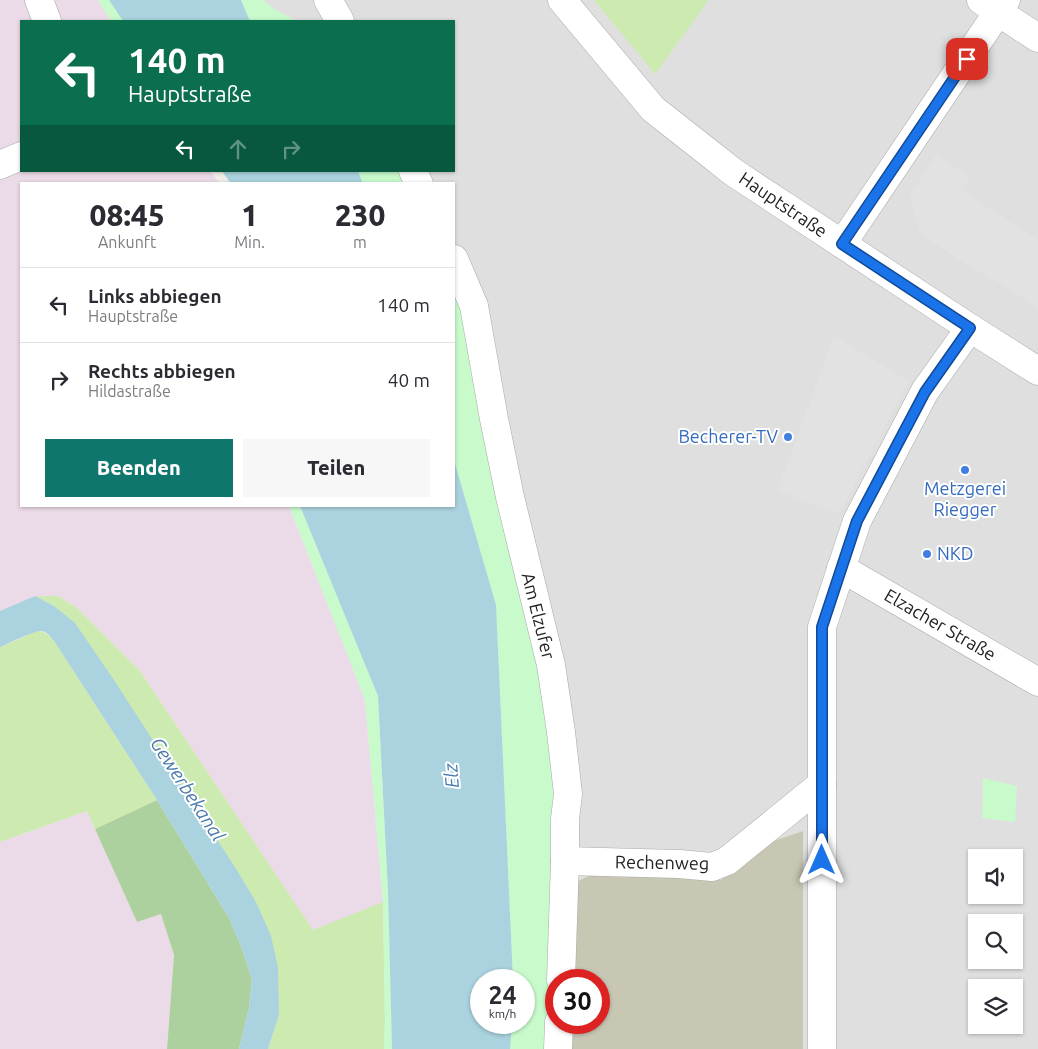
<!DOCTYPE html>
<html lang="de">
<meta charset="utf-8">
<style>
:root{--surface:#fff;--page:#f7f7f7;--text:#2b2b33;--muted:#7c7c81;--line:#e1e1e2;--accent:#0f766e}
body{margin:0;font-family:Ubuntu,sans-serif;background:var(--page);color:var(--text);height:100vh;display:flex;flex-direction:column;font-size:19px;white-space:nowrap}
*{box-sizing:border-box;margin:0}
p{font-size:16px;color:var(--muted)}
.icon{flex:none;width:28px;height:28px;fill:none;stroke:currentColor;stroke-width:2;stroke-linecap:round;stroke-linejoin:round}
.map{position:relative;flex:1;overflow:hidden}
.sheet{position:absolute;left:20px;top:182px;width:435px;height:325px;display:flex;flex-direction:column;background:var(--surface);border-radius:0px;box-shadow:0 1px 4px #0004}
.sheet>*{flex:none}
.guide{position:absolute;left:20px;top:20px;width:435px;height:152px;border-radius:0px;box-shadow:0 1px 4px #0004;background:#0b6e4f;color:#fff;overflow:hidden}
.controls{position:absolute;left:968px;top:849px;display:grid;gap:10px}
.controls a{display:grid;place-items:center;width:55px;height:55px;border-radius:0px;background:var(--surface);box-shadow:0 1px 4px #0004;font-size:25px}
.speed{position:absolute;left:470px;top:969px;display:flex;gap:10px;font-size:25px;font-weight:700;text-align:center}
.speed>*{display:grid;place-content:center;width:65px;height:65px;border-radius:50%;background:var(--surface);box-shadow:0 1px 4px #0004;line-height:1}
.speed small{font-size:12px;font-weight:400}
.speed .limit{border:8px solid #d22;background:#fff;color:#111}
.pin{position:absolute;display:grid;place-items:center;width:42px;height:42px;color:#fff;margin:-21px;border-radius:10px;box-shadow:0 2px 8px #0006}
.me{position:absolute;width:55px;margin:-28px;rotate:0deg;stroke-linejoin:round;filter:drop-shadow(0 0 4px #0008)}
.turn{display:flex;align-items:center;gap:18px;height:105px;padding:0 25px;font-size:22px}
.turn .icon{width:65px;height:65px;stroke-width:2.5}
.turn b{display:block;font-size:35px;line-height:42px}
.lanes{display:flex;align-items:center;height:48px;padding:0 25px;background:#0003;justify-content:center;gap:25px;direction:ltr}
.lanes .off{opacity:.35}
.eta{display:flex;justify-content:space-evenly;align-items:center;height:85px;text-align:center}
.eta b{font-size:30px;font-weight:800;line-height:35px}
.action{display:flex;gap:10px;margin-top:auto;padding:10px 25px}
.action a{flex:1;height:58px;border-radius:0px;background:var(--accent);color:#fff;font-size:20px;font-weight:800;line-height:58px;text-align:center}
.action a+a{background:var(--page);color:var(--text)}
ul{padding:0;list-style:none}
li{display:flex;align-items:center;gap:15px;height:75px;padding:0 25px;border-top:1px solid var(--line)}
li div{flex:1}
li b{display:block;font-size:19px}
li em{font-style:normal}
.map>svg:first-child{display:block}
.residential{fill:#e0dfdf;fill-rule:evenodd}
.industrial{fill:#ebdbe8}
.construction{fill:#c7c7b4}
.grass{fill:#cdebb0}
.forest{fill:#add19e}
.park{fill:#c8facc}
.parking{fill:#e2e2e2}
.water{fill:#aad3df}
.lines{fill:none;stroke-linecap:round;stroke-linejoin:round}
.minor-casing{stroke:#a9a9a9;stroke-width:29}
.minor{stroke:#fff;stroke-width:28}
.route-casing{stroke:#114b97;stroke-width:12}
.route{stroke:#1a73e8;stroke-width:9}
.shop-dot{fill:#3f7fe0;stroke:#fff;stroke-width:2}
.labels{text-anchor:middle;stroke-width:4;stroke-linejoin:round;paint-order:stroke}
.street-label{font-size:18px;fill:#222;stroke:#fff}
.shop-label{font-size:18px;fill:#366cbe;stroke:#fff;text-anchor:end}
.water-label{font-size:19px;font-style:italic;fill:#4a7aab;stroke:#fff}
</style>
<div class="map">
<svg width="1038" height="1049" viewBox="0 0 1038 1049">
<rect width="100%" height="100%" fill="#f2efe9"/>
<path class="residential" d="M262 0H1038V1049H558L599 1022V980H561L454 259V184H419L413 171H454V21H297L277 11ZM976 858H1014V895H976ZM976 922H1014V960H976ZM976 988H1014V1025H976Z"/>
<g class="industrial">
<polygon points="0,0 98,0 111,21 21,21 21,171 210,171 220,184 21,184 21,506 289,506 365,700 383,902 313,931 140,671 77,608 58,596 0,611"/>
<polygon points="87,811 137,922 161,913 174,955 167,1049 0,1049 0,842"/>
</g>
<polygon class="construction" points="803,831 803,1049 570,1049 571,1023 599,1022 599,980 573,980 578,881 593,874 721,880 765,844"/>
<g class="grass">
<polygon points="594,0 708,0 699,14 655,74"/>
<polygon points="35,596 58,596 77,608 140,671 313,930 383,902 385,1021 384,1049 268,1049 279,1015 75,624 54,606"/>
<path d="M35 631C44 631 48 634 54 641L157 800 95 829 87 811 0 842V647L26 636Z"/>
</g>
<polygon class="forest" points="157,800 229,918 241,946 252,979 249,1008 239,1049 167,1049 174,955 161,914 137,922 95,829"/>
<g class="park">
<polygon points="98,0 109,0 123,21 111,21"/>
<polygon points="241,0 262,0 277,11 297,21 251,21 249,20"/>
<polygon points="358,171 413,171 419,184 363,184"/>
<polygon points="454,259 561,732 556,980 556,1022 558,1049 510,1049 512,1023 524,1022 524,980 513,980 496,605 454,460"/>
<polygon points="289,506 300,506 378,696 388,891 392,1049 384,1049 385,1021 383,902 365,700"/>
<polygon points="983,778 1017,786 1015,822 982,818"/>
</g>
<g class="parking">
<polygon points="936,155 970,177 962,191 1038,240 1038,308 1002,284 971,268 920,233 910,195"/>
<polygon points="834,336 909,381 839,514 777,491"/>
</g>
<g class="water">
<polygon points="109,0 241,0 249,19 251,21 123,21"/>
<polygon points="222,171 358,171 363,184 231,184"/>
<polygon points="454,460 496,605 513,980 481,980 481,1022 512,1023 510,1049 392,1049 388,891 378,696 300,506 454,506"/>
<path d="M35 596 54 606 75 623 114 680 238 872 257 904 271 936 278 967 279 1015 268 1049H239L249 1008 252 979 241 946 229 918 157 800 54 641C50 636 47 632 41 631 36 630 7 644 0 647V611Z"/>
</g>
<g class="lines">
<defs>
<g id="minor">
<polyline points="39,0 47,21"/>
<polyline points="328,0 340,21"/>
<polyline points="562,0 653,109 709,153 733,172 792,211 970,328 1038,371"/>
<polyline points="981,0 998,12 1038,38"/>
<polyline points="0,165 21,156"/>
<polyline points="413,171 419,184"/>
<polyline points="842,244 1006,0"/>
<polyline points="454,259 474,306 494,419 510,497 551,665 561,732 568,794 565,819 565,861 561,980"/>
<polyline points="841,568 1038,682"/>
<polyline points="565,861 679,864 712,867 727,861 822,784"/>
<polyline points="558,1049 559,1022"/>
<polyline points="822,1049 822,627 857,521 925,391 970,328"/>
</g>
</defs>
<use href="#minor" class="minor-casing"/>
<use href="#minor" class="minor"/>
</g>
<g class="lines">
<defs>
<polyline id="route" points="822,860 822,627 857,521 925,392 970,328 842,244 967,59"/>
</defs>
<use href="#route" class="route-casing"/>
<use href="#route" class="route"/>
</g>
<g class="shop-dot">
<circle cx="788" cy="437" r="5"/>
<circle cx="965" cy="470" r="5"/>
<circle cx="927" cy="554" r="5"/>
</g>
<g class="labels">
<g class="street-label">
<text transform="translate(783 205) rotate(34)" y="6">Hauptstraße</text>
<text transform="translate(538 616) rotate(76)" y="6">Am Elzufer</text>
<text transform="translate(940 625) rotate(30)" y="6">Elzacher Straße</text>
<text transform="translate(662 863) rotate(1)" y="6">Rechenweg</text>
</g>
<g class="shop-label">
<text x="778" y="443">Becherer-TV</text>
<text x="965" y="495" text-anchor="middle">Metzgerei<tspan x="965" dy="21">Riegger</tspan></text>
<text x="937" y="560" text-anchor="start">NKD</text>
</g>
<g class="water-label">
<text transform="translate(451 776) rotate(-95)" y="7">Elz</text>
<text transform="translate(188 789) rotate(57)" y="7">Gewerbekanal</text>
</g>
</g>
</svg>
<div class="controls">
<a><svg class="icon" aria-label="sound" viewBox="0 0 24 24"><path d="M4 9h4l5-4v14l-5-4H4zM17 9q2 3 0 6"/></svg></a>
<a><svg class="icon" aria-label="search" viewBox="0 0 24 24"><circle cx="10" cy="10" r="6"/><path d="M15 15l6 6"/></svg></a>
<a><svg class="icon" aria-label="layers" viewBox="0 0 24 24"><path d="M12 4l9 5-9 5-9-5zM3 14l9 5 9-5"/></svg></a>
</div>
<div class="speed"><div>24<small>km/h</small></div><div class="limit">30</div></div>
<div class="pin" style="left:967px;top:59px;background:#d93025"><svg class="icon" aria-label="arrive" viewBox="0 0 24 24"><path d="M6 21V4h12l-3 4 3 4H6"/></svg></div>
<svg class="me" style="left:822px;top:860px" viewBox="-20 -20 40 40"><path d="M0-17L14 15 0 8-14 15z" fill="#1a73e8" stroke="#fff" stroke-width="4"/></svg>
<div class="guide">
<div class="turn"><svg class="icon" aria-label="left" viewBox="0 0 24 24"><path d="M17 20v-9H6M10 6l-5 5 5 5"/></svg><div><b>140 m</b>Hauptstraße</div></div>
<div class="lanes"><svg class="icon" aria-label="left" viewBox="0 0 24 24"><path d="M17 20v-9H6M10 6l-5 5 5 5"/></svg><svg class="icon off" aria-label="ahead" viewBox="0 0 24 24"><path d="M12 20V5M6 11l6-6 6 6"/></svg><svg class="icon off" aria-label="right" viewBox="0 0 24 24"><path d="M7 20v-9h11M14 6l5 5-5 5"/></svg></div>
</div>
<section class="sheet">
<div class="eta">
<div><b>08:45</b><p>Ankunft</p></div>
<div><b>1</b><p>Min.</p></div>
<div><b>230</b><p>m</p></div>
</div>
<ul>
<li><svg class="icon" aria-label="left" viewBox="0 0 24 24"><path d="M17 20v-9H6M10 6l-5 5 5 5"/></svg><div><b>Links abbiegen</b><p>Hauptstraße</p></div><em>140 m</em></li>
<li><svg class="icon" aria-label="right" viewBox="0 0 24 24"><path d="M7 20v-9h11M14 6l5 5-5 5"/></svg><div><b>Rechts abbiegen</b><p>Hildastraße</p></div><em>40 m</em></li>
</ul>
<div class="action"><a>Beenden</a><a>Teilen</a></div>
</section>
</div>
